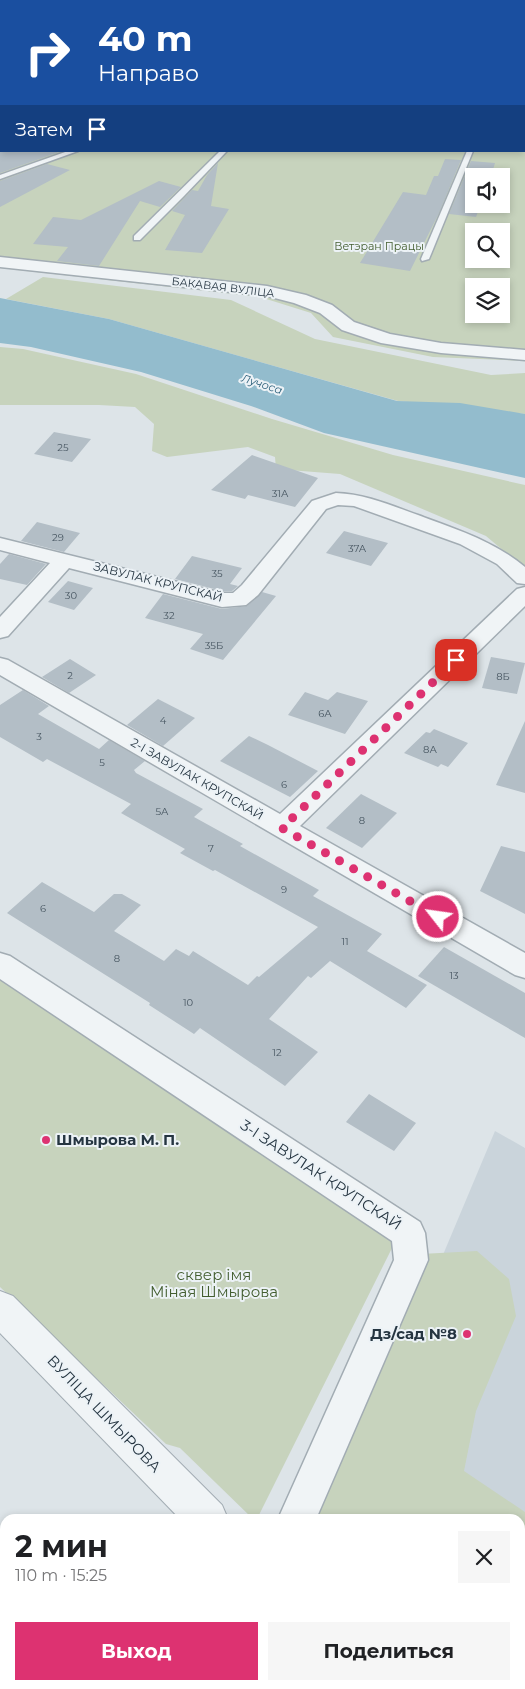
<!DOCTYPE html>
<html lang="ru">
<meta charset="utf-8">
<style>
:root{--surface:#fff;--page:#f6f6f6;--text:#202124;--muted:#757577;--accent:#dd3271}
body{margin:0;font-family:Montserrat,sans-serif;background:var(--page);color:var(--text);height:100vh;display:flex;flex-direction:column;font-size:19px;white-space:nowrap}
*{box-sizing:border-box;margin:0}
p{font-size:16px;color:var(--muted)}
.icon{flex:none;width:28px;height:28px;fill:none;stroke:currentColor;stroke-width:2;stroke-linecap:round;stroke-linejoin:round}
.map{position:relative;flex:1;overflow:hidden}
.side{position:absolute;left:0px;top:1514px;width:525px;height:176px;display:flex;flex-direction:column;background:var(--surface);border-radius:15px 15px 0 0;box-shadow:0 2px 8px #0003}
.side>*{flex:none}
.top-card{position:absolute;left:0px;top:0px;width:525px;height:152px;box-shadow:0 2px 8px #0003;background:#1a4fa0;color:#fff;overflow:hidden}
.controls{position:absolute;left:465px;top:168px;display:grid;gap:10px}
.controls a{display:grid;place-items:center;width:45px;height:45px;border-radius:0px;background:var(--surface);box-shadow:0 2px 8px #0003;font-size:25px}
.pin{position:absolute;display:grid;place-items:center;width:42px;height:42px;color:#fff;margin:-21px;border-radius:10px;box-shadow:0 2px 8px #0006}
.me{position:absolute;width:55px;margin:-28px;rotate:300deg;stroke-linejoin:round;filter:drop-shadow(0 0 4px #0008)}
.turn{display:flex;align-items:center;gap:18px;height:105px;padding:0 15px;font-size:22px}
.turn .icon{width:65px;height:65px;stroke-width:2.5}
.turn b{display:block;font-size:35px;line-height:42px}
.then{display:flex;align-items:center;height:48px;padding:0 15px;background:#0003;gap:10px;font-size:19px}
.round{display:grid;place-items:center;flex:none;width:52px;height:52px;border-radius:0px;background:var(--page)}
.headline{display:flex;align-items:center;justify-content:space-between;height:85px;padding:0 15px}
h1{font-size:30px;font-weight:700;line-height:38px}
.button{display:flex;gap:10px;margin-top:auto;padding:10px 15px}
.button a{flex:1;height:58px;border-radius:0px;background:var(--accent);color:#fff;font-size:20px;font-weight:700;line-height:58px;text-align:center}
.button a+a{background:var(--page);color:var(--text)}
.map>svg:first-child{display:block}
.built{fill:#cad4db}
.green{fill:#c7d3bd;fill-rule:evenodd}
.water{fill:#93bccd}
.building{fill:#b3bec6}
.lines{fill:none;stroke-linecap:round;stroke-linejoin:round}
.service-casing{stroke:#a2acb3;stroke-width:3}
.minor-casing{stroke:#a2acb3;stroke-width:3}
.tertiary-casing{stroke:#a2acb3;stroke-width:2}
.service{fill:#f0f4f6;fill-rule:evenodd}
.minor{fill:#f0f4f6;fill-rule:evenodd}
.tertiary{fill:#f0f4f6;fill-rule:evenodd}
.route{stroke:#dd3271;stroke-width:9;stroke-dasharray:0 16.2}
.poi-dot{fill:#dd3271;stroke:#ecf2f6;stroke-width:2}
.labels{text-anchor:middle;stroke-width:4;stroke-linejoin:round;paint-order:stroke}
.number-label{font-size:10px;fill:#485762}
.far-park-label{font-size:11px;fill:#435e30;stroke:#ecf2f6}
.far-street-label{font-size:11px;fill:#253541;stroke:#ecf2f6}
.far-water-label{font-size:11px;font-style:italic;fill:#2a5e79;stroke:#ecf2f6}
.street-label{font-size:12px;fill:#253541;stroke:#ecf2f6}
.near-poi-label{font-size:15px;font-weight:bold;fill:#253541;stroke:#ecf2f6;text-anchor:start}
.near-street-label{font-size:15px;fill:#253541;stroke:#ecf2f6}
.near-park-label{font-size:15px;fill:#435e30;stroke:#ecf2f6}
</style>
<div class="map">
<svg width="525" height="1689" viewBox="0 0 525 1689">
<rect width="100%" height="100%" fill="#dde4e8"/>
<g class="built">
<polygon points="98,0 415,0 418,1 107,1"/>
<polygon points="495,1131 525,1148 525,1689 520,1685 520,1519 332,1519"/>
</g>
<g class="green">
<path d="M0 87 1 151H524L525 102V361L433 357 333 337 311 313 260 297 0 268ZM474 176H501V204H474ZM474 231H501V259H474ZM474 286H501V314H474Z"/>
<polygon points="43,277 231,300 315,339 491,375 525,373 525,414 398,401 109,319 6,299"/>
<polygon points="0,347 23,349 136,374 272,419 393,455 525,485 525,569 486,536 340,474 276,469 275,457 248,447 167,457 152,451 154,424 135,407 99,405 0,405"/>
<polygon points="0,972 398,1236 257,1519 253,1519 180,1448 166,1444 0,1287"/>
<polygon points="477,1251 509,1279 516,1316 476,1411 464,1471 525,1512 525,1689 452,1689 447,1685 520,1685 520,1519 315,1519 421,1254"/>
</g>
<polygon class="water" points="0,298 109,319 397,401 460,403 525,414 525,478 324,433 251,406 141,372 31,347 0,343"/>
<g class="building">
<polygon points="0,151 62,151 0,173"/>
<polygon points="445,159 461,160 439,213 410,271 360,263 403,192 426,195 434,176 438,176"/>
<polygon points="471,161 495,163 491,176 474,176 474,204 481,204 476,217 449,214"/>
<polygon points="218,163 211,206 229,209 202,253 165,250 185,215 172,211 192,190 198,191 207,175"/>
<polygon points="47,164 70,170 0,207 0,181"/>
<polygon points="159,181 181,187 160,207 140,201 99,266 57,261 68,247 33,244 53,217 81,220"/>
<polygon points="54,432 91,439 72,462 34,454"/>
<polygon points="252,455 318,478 295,507 248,495 245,499 211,490"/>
<polygon points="37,522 80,533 64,552 21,541"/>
<polygon points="344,531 388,543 371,566 326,553"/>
<polygon points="9,554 46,564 27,585 0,579 0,564"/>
<polygon points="192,556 242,568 230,584 238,586 232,591 222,591 175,579"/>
<polygon points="68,581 93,588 74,610 48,602"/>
<polygon points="262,592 276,596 223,660 190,649 203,634 145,618 163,594 222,609 247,606"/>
<polygon points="491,657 525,663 517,694 482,688"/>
<polygon points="70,659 96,675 69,693 42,677"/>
<polygon points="23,690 49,706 38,714 99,749 109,740 145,761 134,770 136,773 203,809 194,817 243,844 240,846 319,890 313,896 382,934 367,951 427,985 406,1008 330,961 311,978 308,976 269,1019 318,1052 285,1086 200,1028 194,1034 149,1005 150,1003 7,913 42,882 94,912 114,894 122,894 141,905 114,931 164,961 176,949 189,956 193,951 248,985 257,976 259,977 318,927 215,870 213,871 180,853 185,849 121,813 131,804 47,759 43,762 0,737 0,705"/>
<polygon points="305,692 328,700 337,692 368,701 345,734 288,715"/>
<polygon points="158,699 195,718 163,746 127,725"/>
<polygon points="525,721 525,793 496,785"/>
<polygon points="434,729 468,743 448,767 441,764 438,767 404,753 426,732 430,733"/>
<polygon points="249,736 268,745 318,771 290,797 220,761"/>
<polygon points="361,794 397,813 362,848 326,828"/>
<polygon points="501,846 525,852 525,914 480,891"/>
<polygon points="444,947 525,993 525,1038 418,976"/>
<polygon points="369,1094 416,1123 394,1151 346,1122"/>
</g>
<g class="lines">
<defs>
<g id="service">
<polygon points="218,0 224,0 224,1 219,1"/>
<polygon points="271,0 280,0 281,1 273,1"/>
<polygon points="329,0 337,0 338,1 330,1"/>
<polygon points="380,0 388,0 389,1 381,1"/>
<polygon points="482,0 495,0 496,1 484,1"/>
<rect x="524" y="4" width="1" height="4"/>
<rect x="524" y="29" width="1" height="4"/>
<rect x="524" y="47" width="1" height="4"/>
<rect x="524" y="122" width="1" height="4"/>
<polygon points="68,151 78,151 0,179 0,175"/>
<polygon points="220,151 227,151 183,197 140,240 134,240 134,236"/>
<polygon points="467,151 473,151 429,259 422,261 421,259"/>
</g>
<g id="minor">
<polygon points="0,27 1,28 1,35 0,35"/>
<rect x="524" y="96" width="1" height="8"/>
<polygon points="0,257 267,286 306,295 332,305 354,322 390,334 441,343 525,350 525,360 441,353 381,343 342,330 320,313 294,303 267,296 0,267"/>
<path d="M336 493C365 494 390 505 418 515 455 529 494 541 525 567V584L517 583 497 564 460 544 354 506 338 505 326 509 258 595 246 605 222 607 69 568 8 636 0 638V617L50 563 0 550V538L222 593H233L242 585 312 501Z"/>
<polygon points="525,587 525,606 300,826 525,953 525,978 515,975 0,675 0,658 8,660 280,814 517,589"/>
<polygon points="0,953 10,956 420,1222 425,1233 428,1260 316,1519 278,1519 394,1260 392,1241 0,979"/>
<polygon points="91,1685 133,1685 131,1689 89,1689"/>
</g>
<g id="tertiary">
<polygon points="0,1291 13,1296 222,1505 228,1519 180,1519 0,1333"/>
<polygon points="367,1685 413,1685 415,1689 369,1689"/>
</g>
</defs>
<use href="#service" class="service-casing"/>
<use href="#minor" class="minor-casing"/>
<use href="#tertiary" class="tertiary-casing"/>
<use href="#service" class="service"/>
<use href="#minor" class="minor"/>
<use href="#tertiary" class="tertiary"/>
</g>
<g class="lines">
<polyline class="route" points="438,917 282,828 456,660"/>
</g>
<g class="poi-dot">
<circle cx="46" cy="1140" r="5"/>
<circle cx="467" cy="1334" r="5"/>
</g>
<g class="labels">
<g class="number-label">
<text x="63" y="451">25</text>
<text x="280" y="497">31А</text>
<text x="58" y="541">29</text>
<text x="357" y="552">37А</text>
<text x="217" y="577">35</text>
<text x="71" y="599">30</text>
<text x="169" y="619">32</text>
<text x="214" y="649">35Б</text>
<text x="70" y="679">2</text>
<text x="503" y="680">8Б</text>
<text x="325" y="717">6А</text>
<text x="163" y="724">4</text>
<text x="39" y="740">3</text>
<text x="430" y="753">8А</text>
<text x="102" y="766">5</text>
<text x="284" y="788">6</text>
<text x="162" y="815">5А</text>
<text x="362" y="824">8</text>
<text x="211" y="852">7</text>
<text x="284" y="893">9</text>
<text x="43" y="912">6</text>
<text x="345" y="945">11</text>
<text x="117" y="962">8</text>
<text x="454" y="979">13</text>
<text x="188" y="1006">10</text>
<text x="277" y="1056">12</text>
</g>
<g class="far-park-label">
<text x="379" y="250">Ветэран Працы</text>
</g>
<g class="far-street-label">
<text transform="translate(223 287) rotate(7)" y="4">БАКАВАЯ ВУЛІЦА</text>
</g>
<g class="far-water-label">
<text transform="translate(262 384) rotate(18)" y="4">Лучоса</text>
</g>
<g class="street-label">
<text transform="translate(158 582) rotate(14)" y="4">ЗАВУЛАК КРУПСКАЙ</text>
<text transform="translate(197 779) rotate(30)" y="4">2-І ЗАВУЛАК КРУПСКАЙ</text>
</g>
<g class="near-poi-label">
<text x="56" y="1145">Шмырова М. П.</text>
<text x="457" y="1339" text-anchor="end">Дз/сад №8</text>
</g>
<g class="near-street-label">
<text transform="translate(321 1175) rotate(33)" y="5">3-І ЗАВУЛАК КРУПСКАЙ</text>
<text transform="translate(104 1414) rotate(46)" y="5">ВУЛІЦА ШМЫРОВА</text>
</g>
<g class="near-park-label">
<text x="214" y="1280">сквер імя<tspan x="214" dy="17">Міная Шмырова</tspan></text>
</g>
</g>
</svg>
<div class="controls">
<a><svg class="icon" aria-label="sound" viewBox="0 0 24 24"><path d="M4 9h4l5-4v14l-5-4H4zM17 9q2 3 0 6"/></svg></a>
<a><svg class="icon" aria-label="search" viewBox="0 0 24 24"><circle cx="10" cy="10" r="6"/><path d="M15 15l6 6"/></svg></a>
<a><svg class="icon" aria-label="layers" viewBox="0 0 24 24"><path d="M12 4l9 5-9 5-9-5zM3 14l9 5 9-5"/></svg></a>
</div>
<div class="pin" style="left:456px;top:660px;background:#d93025"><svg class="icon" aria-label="arrive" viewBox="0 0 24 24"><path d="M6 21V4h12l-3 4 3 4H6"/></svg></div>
<svg class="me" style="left:438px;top:917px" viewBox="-20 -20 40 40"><circle r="17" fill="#dd3271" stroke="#fff" stroke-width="3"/><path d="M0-11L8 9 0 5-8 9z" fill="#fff"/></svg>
<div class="top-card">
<div class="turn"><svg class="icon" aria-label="right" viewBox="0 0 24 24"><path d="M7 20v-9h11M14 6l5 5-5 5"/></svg><div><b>40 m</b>Направо</div></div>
<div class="then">Затем<svg class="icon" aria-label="arrive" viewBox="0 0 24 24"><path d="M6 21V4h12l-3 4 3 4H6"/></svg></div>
</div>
<section class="side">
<div class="headline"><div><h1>2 мин</h1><p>110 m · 15:25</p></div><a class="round"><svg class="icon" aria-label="close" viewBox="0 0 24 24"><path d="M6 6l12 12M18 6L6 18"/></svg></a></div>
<div class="button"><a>Выход</a><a>Поделиться</a></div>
</section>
</div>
